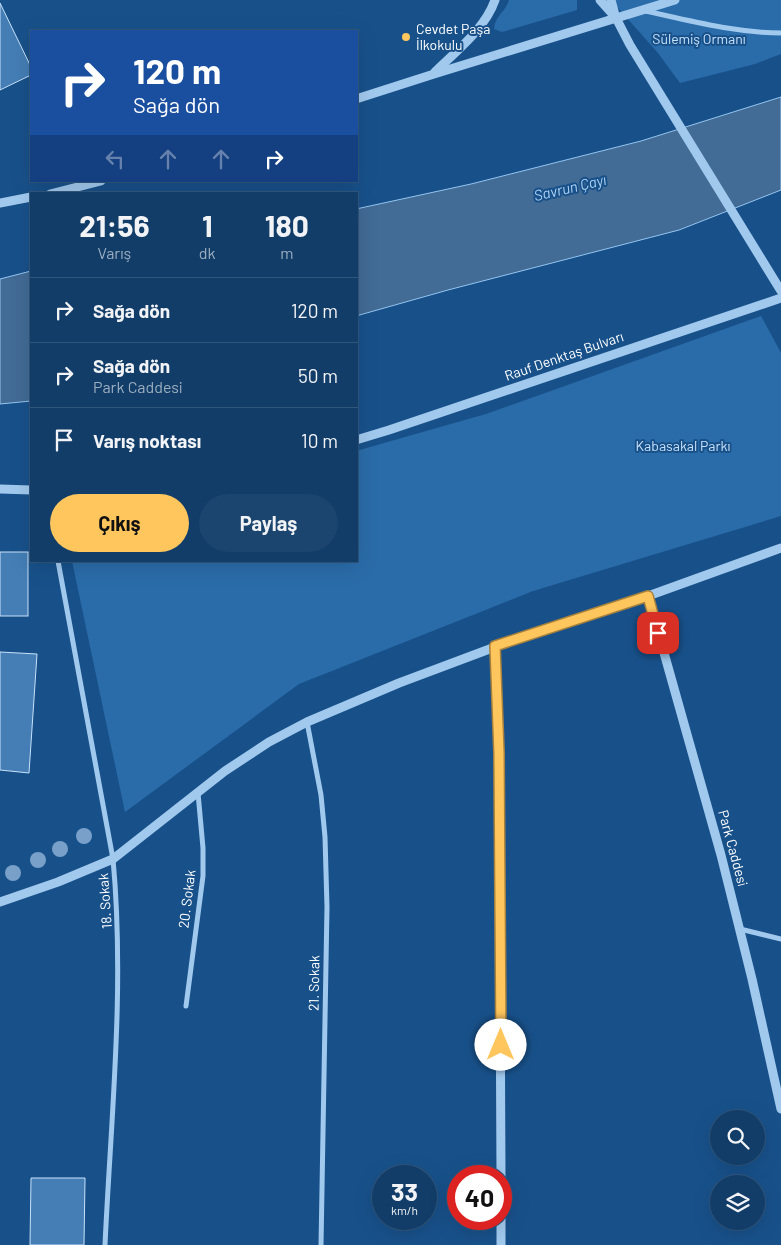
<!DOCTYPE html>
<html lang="tr">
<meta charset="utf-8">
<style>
:root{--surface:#123d68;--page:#1b446e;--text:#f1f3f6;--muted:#9caec0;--line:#31567c;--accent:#ffc65e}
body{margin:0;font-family:Barlow,sans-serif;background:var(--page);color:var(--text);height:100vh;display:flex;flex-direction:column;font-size:19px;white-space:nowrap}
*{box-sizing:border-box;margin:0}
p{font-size:16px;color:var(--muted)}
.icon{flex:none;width:28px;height:28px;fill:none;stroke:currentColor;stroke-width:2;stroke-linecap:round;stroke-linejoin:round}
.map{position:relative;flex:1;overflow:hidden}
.details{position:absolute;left:30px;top:192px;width:328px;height:370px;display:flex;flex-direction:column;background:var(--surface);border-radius:0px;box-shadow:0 5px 20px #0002,0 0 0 1px var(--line)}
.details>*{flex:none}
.banner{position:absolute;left:30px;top:30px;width:328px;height:152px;border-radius:0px;box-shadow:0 5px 20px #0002,0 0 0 1px var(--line);background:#1a4fa0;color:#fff;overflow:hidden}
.fabs{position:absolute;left:710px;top:1110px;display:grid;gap:10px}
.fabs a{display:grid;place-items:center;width:55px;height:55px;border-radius:50%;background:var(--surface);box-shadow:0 5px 20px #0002,0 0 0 1px var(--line);font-size:25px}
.speed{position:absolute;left:372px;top:1165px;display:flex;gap:10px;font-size:25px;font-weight:700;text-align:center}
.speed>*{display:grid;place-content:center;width:65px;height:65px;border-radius:50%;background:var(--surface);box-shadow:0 5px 20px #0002,0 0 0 1px var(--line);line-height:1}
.speed small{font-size:12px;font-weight:400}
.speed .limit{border:8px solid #d22;background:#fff;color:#111}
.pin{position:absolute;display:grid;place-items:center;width:42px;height:42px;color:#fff;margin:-21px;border-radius:10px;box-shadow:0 2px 8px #0006}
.me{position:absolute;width:55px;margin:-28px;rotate:0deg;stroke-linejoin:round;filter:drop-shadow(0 0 4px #0008)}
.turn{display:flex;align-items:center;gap:18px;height:105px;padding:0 20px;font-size:22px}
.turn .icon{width:65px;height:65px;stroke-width:2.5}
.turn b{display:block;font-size:35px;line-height:42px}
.lanes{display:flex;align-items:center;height:48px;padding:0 20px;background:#0003;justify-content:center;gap:25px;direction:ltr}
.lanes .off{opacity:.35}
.eta{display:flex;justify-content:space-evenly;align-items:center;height:85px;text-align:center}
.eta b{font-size:30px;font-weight:700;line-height:35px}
.button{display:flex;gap:10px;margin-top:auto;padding:10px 20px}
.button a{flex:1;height:58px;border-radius:30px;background:var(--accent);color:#111;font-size:20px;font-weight:700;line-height:58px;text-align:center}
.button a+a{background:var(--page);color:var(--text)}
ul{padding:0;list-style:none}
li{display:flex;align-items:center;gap:15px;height:65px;padding:0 20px;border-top:1px solid var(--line)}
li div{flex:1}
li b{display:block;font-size:19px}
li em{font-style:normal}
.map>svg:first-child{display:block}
.green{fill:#2a6ca9}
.water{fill:#426b95;stroke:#94c5f1}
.building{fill:#447eb5;stroke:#c7e1fa}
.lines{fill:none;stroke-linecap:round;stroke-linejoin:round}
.minor{stroke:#a1c9ee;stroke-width:5}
.tertiary{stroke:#a1c9ee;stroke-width:9}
.tree{fill:#78a0c8}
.route-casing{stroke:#a6813d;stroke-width:12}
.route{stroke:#ffc65e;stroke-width:9}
.poi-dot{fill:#ffc65e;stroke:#18518a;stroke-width:2}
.labels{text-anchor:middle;stroke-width:4;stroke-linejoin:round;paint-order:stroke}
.poi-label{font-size:14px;fill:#fff;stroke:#18518a;text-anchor:start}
.park-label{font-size:14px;fill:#c7e1fa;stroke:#18518a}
.street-label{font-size:14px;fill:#fff;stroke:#18518a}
.water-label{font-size:15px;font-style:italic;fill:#add2f5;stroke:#18518a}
</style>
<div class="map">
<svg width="781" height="1245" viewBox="0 0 781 1245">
<rect width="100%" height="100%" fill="#18518a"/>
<g class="green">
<path d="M509 0H577V10L502 32 494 29C496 14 505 13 509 0Z"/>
<polygon points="611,0 781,0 781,54 755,64 680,83 658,53"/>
<polygon points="761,316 781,353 781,516 533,591 299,684 125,812 72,561 356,561 356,451 486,414"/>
</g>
<g class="water">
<polygon points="781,97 781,190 679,230 448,290 356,316 356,209 471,184 641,141"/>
<polygon points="31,271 31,401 0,404 0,279"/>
</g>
<g class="building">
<polygon points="0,3 31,67 31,75 0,90"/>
<rect x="0" y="552" width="28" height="64"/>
<polygon points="0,652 37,654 29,773 0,770"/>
<polygon points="31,1178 85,1178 84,1245 30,1245"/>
</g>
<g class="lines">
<g class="minor">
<path d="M645 11C689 20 735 33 781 33"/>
<path d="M58 561 113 859C125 988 111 1116 105 1245"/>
<polyline points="307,722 321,795 325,837 327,907 321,1245"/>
<polyline points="740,929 781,939"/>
<polyline points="186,1006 203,876 203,848 198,793"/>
</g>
<g class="tertiary">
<polyline points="600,0 616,18 630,45 781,291"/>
<polyline points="611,0 615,15"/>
<path d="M435 72C456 51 485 29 495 0"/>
<polyline points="356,99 434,74 675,0"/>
<polyline points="50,194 101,181"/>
<polyline points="0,203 31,197"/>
<polyline points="356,440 389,430 781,298"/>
<polyline points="0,489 31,490"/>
<polyline points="648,596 721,855 752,979 781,1109"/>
<polyline points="495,647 499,753 501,1176"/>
<polyline points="0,902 58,882 113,859 225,771 269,742 307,722 399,683 495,647 648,596 781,548"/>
<polyline points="501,1245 501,1219"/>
</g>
</g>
<g class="tree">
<circle cx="84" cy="836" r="8"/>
<circle cx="60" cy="849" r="8"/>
<circle cx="38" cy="860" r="8"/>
<circle cx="13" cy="873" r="8"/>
</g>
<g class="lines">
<defs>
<polyline id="route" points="501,1045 499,753 495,646 648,596 658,633"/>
</defs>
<use href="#route" class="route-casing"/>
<use href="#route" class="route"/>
</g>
<circle class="poi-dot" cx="406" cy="37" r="5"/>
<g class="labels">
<g class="poi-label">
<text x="416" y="34">Cevdet Paşa<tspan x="416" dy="16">İlkokulu</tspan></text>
</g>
<g class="park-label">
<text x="699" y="44">Sülemiş Ormanı</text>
<text x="683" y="451">Kabasakal Parkı</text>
</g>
<g class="street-label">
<text transform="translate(564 356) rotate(-19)" y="5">Rauf Denktaş Bulvarı</text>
<text transform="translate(733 848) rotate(75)" y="5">Park Caddesi</text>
<text transform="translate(187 899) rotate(-83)" y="5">20. Sokak</text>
<text transform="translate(105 901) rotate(-94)" y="5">18. Sokak</text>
<text transform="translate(314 983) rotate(-89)" y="5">21. Sokak</text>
</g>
<g class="water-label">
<text transform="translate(570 188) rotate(-13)" y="5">Savrun Çayı</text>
</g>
</g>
</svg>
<div class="fabs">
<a><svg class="icon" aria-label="search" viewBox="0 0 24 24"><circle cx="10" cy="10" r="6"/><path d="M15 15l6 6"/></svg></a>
<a><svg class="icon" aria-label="layers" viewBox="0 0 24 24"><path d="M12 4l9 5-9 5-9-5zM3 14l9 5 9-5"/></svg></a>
</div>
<div class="speed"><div>33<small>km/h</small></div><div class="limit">40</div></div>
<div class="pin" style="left:658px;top:633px;background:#d93025"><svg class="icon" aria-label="arrive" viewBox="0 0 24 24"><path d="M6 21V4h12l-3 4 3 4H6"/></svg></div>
<svg class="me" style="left:501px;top:1045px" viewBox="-20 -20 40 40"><circle r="19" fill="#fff"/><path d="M0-13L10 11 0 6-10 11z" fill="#ffc65e"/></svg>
<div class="banner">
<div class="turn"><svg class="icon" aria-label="right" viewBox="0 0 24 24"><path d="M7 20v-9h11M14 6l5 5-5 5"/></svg><div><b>120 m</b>Sağa dön</div></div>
<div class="lanes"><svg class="icon off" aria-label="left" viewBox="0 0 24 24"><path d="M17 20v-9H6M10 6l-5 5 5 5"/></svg><svg class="icon off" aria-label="ahead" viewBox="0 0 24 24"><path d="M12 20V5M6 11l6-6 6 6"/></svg><svg class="icon off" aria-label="ahead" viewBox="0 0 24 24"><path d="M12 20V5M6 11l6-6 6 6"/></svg><svg class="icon" aria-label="right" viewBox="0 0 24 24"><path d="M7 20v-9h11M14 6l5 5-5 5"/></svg></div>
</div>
<section class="details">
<div class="eta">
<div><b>21:56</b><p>Varış</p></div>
<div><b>1</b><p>dk</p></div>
<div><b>180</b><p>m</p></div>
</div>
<ul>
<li><svg class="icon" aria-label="right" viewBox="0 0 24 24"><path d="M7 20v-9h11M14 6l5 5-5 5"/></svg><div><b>Sağa dön</b></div><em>120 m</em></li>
<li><svg class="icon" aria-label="right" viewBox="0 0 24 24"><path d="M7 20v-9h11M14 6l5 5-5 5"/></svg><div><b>Sağa dön</b><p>Park Caddesi</p></div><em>50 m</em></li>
<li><svg class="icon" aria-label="arrive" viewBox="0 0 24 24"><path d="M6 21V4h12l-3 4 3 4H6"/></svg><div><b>Varış noktası</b></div><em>10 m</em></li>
</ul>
<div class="button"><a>Çıkış</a><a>Paylaş</a></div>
</section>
</div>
